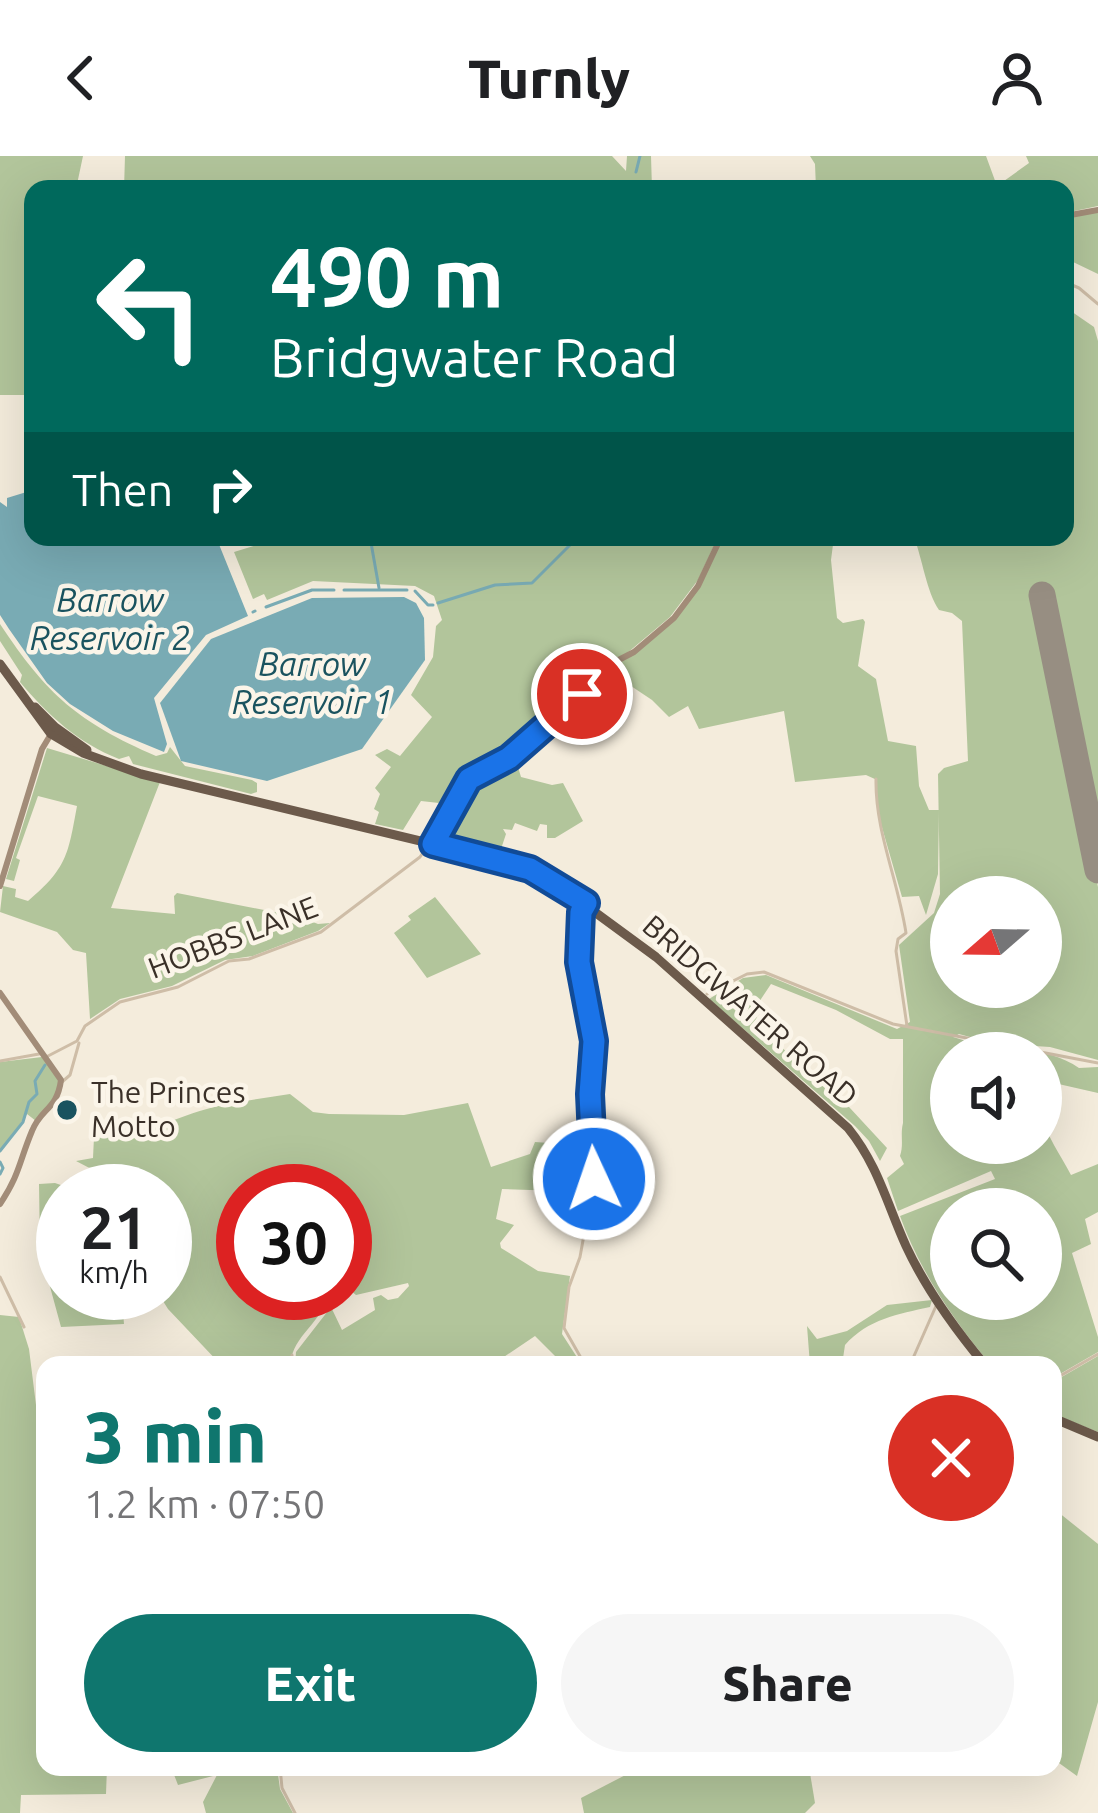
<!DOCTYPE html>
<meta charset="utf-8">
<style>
:root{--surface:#fff;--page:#f6f6f6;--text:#202124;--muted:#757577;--accent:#0f766e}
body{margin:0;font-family:Ubuntu,sans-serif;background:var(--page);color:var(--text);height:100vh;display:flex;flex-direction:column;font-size:45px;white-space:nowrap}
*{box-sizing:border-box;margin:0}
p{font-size:39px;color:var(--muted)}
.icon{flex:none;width:66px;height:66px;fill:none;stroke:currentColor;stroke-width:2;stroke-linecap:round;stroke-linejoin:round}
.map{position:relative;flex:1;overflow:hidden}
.drawer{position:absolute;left:36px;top:1200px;width:1026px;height:420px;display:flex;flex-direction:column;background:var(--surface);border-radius:24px;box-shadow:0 12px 48px #0002}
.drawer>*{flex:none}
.guide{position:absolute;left:24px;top:24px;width:1050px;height:366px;border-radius:24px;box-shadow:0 12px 48px #0002;background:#00695c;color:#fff;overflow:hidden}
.needle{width:78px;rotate:250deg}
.buttons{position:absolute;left:930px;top:720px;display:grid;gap:24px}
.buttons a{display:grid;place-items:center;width:132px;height:132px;border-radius:50%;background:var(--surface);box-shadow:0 12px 48px #0002;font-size:60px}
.speed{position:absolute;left:36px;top:1008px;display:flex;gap:24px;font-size:60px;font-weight:700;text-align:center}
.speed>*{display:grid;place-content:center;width:156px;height:156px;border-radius:50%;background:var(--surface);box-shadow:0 12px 48px #0002;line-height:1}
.speed small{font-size:30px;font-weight:400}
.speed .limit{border:18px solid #d22;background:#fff;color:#111}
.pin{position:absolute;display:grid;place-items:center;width:102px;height:102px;color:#fff;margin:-51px;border:6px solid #fff;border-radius:50%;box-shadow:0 3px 12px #0007}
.me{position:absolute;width:132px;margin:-66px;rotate:357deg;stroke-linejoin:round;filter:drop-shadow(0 0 9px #0008)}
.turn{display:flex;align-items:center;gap:42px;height:252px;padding:0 48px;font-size:54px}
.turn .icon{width:156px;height:156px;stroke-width:2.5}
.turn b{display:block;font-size:84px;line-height:102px}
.then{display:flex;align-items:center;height:114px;padding:0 48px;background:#0003;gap:24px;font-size:45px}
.round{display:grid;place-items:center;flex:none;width:126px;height:126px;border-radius:63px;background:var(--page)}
.head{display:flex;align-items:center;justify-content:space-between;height:204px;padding:0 48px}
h1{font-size:72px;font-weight:800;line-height:90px;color:var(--accent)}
.action{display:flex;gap:24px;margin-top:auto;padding:24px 48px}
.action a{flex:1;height:138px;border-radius:72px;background:var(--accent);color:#fff;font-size:48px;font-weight:800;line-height:138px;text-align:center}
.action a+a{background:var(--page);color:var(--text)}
header{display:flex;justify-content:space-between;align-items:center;height:156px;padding:0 48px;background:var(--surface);font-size:54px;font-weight:800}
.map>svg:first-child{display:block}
.green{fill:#b2c59b;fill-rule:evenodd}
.water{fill:#79abb4}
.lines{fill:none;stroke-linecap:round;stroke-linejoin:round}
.stream{stroke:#79abb4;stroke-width:3}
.runway{stroke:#978e82;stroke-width:27}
.minor{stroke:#cebda7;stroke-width:3}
.secondary{stroke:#a28c78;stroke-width:6}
.trunk{stroke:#6c5a4b;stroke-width:9}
.route-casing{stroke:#114b97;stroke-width:30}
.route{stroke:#1a73e8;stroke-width:21}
.poi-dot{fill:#1a535f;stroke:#fbf5e9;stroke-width:4.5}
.labels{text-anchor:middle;stroke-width:9;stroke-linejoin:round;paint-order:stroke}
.street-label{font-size:30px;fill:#3a3028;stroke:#fbf5e9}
.poi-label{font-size:30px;fill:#3a3028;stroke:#fbf5e9;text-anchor:start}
.water-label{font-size:33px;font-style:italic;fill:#1a535f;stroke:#fbf5e9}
</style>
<header><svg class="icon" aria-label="back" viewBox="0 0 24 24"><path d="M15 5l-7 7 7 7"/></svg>Turnly<svg class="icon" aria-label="person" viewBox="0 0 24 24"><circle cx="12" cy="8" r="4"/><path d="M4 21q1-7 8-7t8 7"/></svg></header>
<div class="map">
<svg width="1098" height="1657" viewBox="0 0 1098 1657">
<rect width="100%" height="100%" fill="#f4ecdc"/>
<g class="green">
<polygon points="0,0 83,0 76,33 33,33 33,239 0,239"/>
<polygon points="125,0 612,0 626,15 627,0 651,0 652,33 124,33"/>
<polygon points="810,0 986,0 997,30 1029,7 1026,0 1098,0 1098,50 1065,57 1065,33 816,33 815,8"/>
<polygon points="1098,56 1098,118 1071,105 1065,111 1065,62"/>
<path d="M1065 151 1094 171 1098 185V700L1045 439 1039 442 1098 731V904L1050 891 992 887 959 878 953 881 996 894H1017V897H951V987H1041V958C1047 981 1060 998 1071 1019L1098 1008V1056L1085 1063 1091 1088 1072 1097 1098 1181V1196L1053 1222V1209H991C954 1165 919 1114 900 1060L995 1023 991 1015 898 1055 887 1022 904 1008 900 1000C904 988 900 979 903 967V883H890L836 854 771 828 761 843 755 869 837 938 887 992 880 1005 869 985 855 970 709 843 743 822 766 819 897 873 910 866 899 789 934 757 940 738 938 618 944 612 968 605 962 465 952 457 939 454C927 437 922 402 914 381H1065ZM951 741H1041V831H951ZM951 1053H1041V1143H951Z"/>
<polygon points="282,381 718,381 698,424 670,461 626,498 603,508 576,538 505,602 466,621 448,648 421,645 403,674 375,668 379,656 374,653 380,638 375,632 391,611 375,599 387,593 400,600 432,561 411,539 433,501 436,470 442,464 434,440 415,430 313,425 267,444 264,438 253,443 234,396"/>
<path d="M723 381H834L831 404 837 462 843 467 863 463 865 466 858 510 876 523 888 585 916 590 919 630 929 654H939L938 718 926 759 919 740 902 741 877 654V624L866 619 795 626 784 555 699 573 688 550 669 561 652 544 607 514C674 466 686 456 723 381Z"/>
<path d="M0 468C47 539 78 566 156 600L167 597 170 591 185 610 252 624 257 627V636L251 638 133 608 129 600 119 603C78 587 48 559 20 526L22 519 0 485Z"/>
<path d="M47 592 160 626 111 752 175 758 174 740 177 737 300 761 318 768 330 767 318 775 253 800 225 804 172 830 120 843 90 863 86 797 73 794 57 776 0 756 3 730 16 733 15 741 28 745C67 712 68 699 77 650L38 640 16 702 20 704 14 725 6 723Z"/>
<path d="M515 601 521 621 552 629 563 627 583 665 555 682H547V669L540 668 537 675 515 667 512 674 503 673 506 678 500 696 441 684C449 636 476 621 515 601Z"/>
<polygon points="435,741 481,798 427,822 394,777 411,764 408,760"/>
<path d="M1020 894C1043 895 1063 901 1079 912L1098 911V937L1041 924V897H1020Z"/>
<polygon points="42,901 59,925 56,943 36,965 27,958 0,996 0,906"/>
<path d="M290 938 313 956 329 958 404 959 468 947 491 1011 530 998 535 986 591 990 589 1036 502 1033 496 1063 514 1069 500 1087 501 1092 538 1115 570 1120 562 1178 582 1209H564L535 1180 492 1209H295L296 1196 331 1151 342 1174 375 1154 373 1142 381 1139 388 1144 398 1142 409 1130 408 1127 356 1139 345 1130V1035H243V1137H327C326 1165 290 1180 291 1209H221L168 1153 158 1137H165V1035H88L99 1017 76 1005 93 1002 94 981C137 984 173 961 214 951 239 945 265 942 290 938Z"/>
<polygon points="55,1027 78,1035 63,1035 63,1137 133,1137 133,1143 122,1144 124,1168 61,1171 40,1094 39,1028"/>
<path d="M932 1144 930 1151C898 1158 868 1163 845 1189L842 1209H810L807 1170 817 1183 847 1175 887 1149Z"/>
<polygon points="0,1159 19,1161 29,1193 39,1273 45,1275 45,1611 107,1611 106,1638 21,1639 20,1657 0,1657"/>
<polygon points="1098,1200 1098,1276 1053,1258 1053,1226"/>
<polygon points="1053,1352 1098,1388 1098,1546 1077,1620 1059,1607 1058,1581 1062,1569 1053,1520"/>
<polygon points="171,1611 277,1611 280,1633 293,1657 206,1657 203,1646 217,1619 178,1629"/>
<polygon points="641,1611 809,1611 815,1647 805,1657 584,1657 581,1642"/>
</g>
<g class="water">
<polygon points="33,334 33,381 216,381 248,460 206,479 154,542 167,588 164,596 113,575 70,548 47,527 9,473 0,459 0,346 7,351 7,342"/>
<polygon points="404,441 416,447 424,462 425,504 362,593 267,625 181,605 160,547 211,483 312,442"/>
</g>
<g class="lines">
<g class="stream">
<polyline points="636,16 640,0"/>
<polyline points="370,381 379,432"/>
<polyline points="344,434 407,434"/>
<polyline points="415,435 428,449 433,449"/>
<polyline points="438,447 495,429 532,427 578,381"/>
<polyline points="266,451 312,434 334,434"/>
<polyline points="253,456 255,455"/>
<polyline points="0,995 23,966 29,946 37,938 35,925 45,909"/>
<polyline points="0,1006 3,1012 0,1018"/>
</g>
<polyline class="runway" points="1042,439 1098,714"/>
<g class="minor">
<polyline points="1065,126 1079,132 1098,148"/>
<path d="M876 623C875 675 898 724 906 777L898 783 896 795 907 870"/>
<polyline points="707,838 747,818 764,816 893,868 1098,907"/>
<polyline points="48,900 77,885 85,870 120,846 178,831 229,805 249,803 321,776 420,701 429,688"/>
<polyline points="0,905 39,898"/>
<polyline points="62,926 70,919 79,887"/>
<polyline points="0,1121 24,1171"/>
<polyline points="292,1199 292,1209"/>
<polyline points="585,1209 564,1172 569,1131 580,1101 594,1023 590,938 594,885 579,806 585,749"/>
<polyline points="910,1209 936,1150"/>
<polyline points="1053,1224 1098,1198"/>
<polyline points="280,1611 282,1632 295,1657"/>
</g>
<g class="secondary">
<polyline points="1065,60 1098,54"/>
<polyline points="433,688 469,623 509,603 607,510 634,496 674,462 698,430 721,381"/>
<polyline points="0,730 42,593 51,578"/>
<path d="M0 837 61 924C57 954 41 952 32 975 19 1006 20 1018 0 1048"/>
</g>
<g class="trunk">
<path d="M0 508 51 578 83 597 141 618 508 706 547 721 656 801 848 972C878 1009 887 1048 906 1090 926 1133 955 1173 985 1209"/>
<polyline points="35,551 55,571 87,594"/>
<polyline points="1053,1262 1098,1281"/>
</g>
</g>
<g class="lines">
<defs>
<polyline id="route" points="582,538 509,602 469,623 433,688 530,713 586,747 581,756 579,806 594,885 590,938 594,1023"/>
</defs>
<use href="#route" class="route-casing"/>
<use href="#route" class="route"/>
</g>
<circle class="poi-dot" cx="67" cy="954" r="12"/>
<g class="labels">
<g class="street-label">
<text transform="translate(233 782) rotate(-21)" y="10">HOBBS LANE</text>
<text transform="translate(750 855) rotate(41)" y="10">BRIDGWATER ROAD</text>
</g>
<g class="poi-label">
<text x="91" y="947">The Princes<tspan x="91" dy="34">Motto</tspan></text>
</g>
<g class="water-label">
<text x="110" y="456">Barrow<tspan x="110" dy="38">Reservoir 2</tspan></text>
<text x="312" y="520">Barrow<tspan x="312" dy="38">Reservoir 1</tspan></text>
</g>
</g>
</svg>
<div class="buttons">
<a><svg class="needle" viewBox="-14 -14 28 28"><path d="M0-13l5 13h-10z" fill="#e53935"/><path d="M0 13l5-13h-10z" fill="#757577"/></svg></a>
<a><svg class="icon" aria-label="sound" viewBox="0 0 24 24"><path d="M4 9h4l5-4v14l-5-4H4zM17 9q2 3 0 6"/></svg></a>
<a><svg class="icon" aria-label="search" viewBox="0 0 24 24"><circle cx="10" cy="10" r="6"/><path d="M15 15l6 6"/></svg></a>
</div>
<div class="speed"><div>21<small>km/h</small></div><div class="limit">30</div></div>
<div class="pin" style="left:582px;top:538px;background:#d93025"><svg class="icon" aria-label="arrive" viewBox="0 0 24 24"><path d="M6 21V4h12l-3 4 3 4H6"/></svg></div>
<svg class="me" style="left:594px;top:1023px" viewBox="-20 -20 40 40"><circle r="17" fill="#1a73e8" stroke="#fff" stroke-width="3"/><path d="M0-11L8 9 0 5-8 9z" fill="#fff"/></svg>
<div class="guide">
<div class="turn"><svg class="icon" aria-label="left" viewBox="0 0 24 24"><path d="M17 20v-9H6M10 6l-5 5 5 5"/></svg><div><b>490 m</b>Bridgwater Road</div></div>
<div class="then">Then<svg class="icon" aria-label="right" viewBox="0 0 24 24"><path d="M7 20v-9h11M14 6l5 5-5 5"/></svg></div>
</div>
<section class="drawer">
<div class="head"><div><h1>3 min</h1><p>1.2 km · 07:50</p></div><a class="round" style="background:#d93025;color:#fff"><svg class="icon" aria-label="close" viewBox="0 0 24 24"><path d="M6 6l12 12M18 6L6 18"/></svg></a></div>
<div class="action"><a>Exit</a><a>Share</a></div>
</section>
</div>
